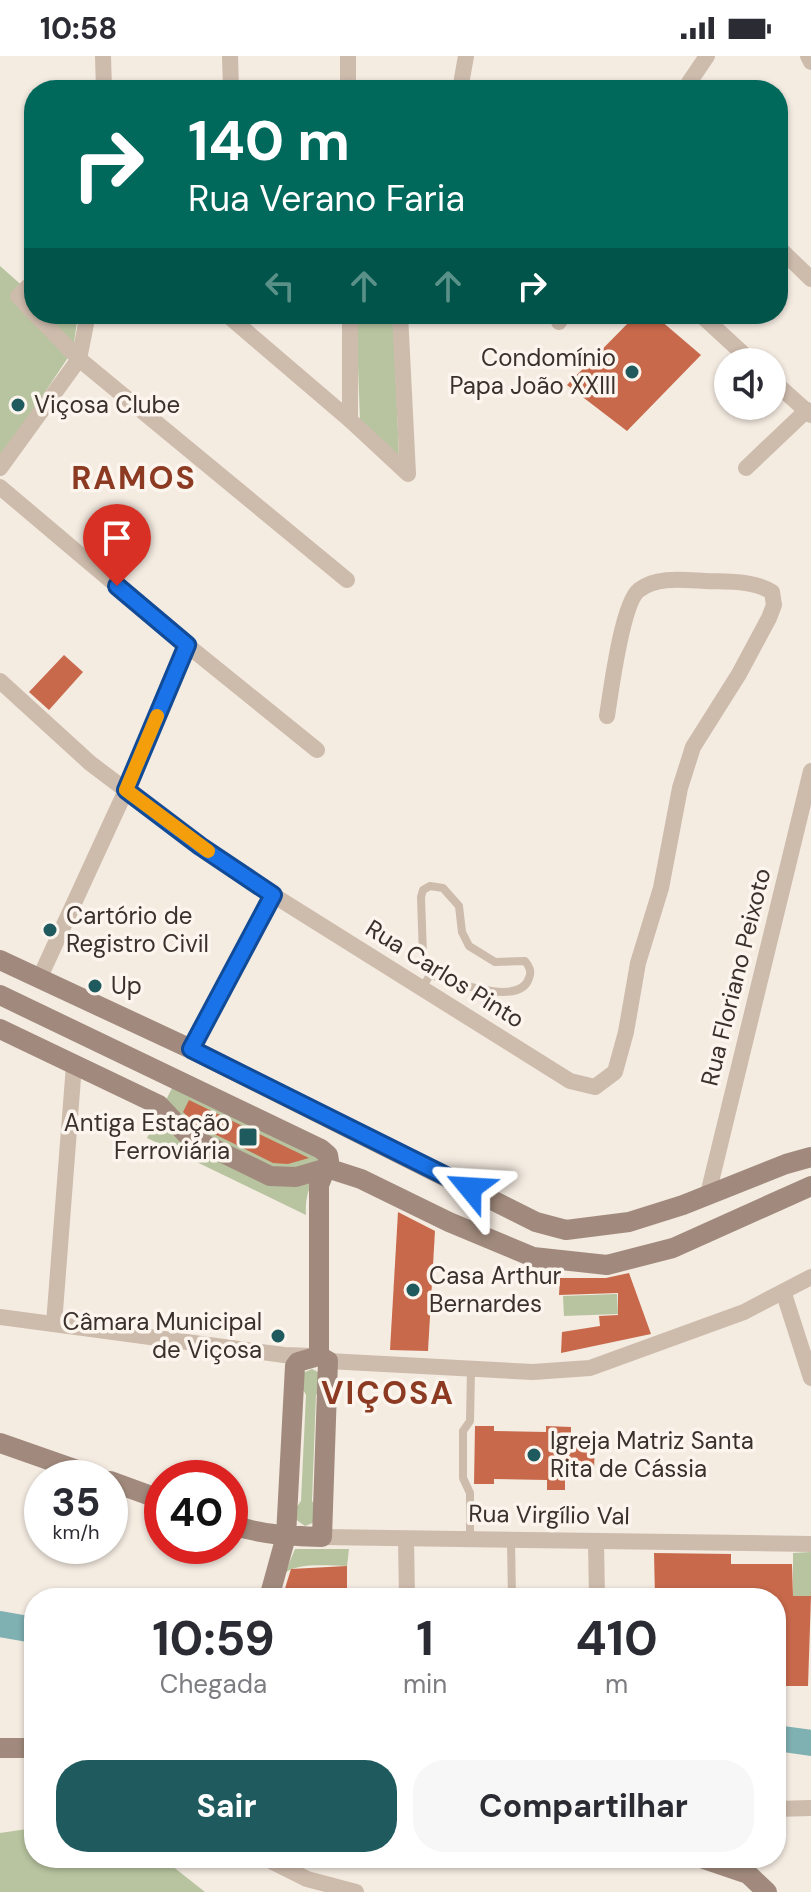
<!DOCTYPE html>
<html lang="pt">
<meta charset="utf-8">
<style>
:root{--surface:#fff;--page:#f7f7f7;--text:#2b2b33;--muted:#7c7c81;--accent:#1f5a5e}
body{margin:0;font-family:"DM Sans",sans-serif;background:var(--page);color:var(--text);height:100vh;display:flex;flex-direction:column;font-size:30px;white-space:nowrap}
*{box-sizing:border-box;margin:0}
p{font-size:26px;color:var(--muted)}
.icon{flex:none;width:44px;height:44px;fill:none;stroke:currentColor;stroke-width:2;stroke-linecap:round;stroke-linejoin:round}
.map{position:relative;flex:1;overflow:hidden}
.side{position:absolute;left:24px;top:1532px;width:762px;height:280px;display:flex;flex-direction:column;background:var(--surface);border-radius:32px;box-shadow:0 2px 6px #0004}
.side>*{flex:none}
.hud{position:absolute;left:24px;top:24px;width:764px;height:244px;border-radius:32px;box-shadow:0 2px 6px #0004;background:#00695c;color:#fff;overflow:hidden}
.controls{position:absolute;left:714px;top:292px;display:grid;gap:16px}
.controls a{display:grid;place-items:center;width:72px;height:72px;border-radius:50%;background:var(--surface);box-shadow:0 2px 6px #0004;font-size:40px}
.speed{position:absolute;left:24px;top:1404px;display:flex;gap:16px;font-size:40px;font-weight:700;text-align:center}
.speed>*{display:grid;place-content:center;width:104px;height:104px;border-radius:50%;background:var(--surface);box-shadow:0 2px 6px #0004;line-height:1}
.speed small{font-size:20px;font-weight:400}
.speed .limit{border:12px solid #d22;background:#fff;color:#111}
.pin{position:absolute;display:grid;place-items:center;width:68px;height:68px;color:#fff;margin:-82px -34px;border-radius:50% 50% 50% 0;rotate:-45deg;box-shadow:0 0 8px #0007}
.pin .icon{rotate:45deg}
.me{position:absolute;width:88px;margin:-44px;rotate:297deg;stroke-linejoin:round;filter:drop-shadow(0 0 6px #0008)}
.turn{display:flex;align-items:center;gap:28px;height:168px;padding:0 32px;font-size:36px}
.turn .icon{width:104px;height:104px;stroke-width:2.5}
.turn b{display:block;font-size:56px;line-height:68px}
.lanes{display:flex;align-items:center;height:76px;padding:0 32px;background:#0003;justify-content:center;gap:40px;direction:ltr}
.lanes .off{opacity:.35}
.eta{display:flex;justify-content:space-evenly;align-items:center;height:136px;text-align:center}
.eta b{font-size:48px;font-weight:700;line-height:56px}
.action{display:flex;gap:16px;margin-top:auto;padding:16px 32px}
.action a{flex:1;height:92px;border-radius:32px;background:var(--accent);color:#fff;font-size:32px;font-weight:700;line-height:92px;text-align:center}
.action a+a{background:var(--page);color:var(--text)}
.status{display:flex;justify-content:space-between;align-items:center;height:56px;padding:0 40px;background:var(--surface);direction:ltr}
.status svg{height:22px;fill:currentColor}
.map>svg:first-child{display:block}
.green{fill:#b8c4a0}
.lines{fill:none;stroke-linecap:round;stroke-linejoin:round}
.river{stroke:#7fb0b2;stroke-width:26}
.building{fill:#c8694b}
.lane{stroke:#cdbbac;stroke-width:8}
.street{stroke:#cdbbac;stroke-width:16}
.secondary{stroke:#a18a7d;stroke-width:20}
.route-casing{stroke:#114b97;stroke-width:20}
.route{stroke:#1a73e8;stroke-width:14}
.slow{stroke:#f59e0b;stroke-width:14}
.poi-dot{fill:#1f5a5e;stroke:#fbf5ee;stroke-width:3}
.labels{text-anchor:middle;stroke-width:7;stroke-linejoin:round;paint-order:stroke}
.poi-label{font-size:24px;fill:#3b302b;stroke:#fbf5ee;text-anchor:start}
.street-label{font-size:24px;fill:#3b302b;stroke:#fbf5ee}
.district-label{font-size:32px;font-weight:bold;letter-spacing:2px;fill:#8c3b22;stroke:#fbf5ee}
</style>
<div class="status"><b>10:58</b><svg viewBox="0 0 49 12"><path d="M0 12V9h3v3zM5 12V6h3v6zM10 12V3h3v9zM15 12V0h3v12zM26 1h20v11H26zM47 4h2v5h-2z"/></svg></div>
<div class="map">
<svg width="811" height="1836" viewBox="0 0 811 1836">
<rect width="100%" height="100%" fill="#f4ebe1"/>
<g class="green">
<polygon points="0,210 26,233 34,227 34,258 78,258 73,294 0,404"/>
<polygon points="356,258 393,258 399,401 360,364"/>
<path d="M176 1024 326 1099C315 1118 304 1136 306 1159L147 1082Z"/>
<polygon points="617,1238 618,1258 564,1260 563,1240"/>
<polygon points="312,1313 318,1316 322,1331 316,1339 312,1445 318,1452 315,1466 305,1470 295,1463 296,1452 301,1445 306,1339 301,1330 303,1317"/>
<path d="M295 1493H349L347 1510C329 1510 299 1506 285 1517Z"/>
<polygon points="811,1496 811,1540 793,1540 793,1497"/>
<polygon points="34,1772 34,1802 162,1802 205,1836 0,1836 0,1777"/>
</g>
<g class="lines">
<g class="river">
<polyline points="0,1568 34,1574"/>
<polyline points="776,1682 811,1687"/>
</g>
</g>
<g class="building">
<polygon points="637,258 653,258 701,299 627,375 567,329"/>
<polygon points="64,599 83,616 49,654 29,636"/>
<polygon points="189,1044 309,1102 288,1108 273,1107 196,1069 183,1056"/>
<polygon points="398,1156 435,1175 428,1295 390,1294"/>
<polygon points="629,1217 651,1278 561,1297 562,1276 600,1270 599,1260 618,1259 618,1237 559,1239 560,1222 606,1222"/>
<polygon points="475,1370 494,1370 494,1375 546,1376 546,1370 571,1371 571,1377 587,1378 587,1384 595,1384 594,1415 585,1423 565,1423 565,1434 547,1434 547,1424 494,1423 494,1428 474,1428"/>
<polygon points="654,1497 731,1498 731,1508 792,1508 793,1540 811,1540 808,1630 776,1630 776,1542 655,1542"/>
<polygon points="347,1510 347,1542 282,1542 291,1513"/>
</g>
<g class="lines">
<g class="lane">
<path d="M422 932 430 919C452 925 520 952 529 922 532 915 529 910 525 905L495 906 469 890 462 876 459 850 443 832 430 830 423 834 421 841 423 900 430 919"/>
<polyline points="470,1484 470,1437 463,1422 463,1375 470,1365 471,1313"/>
<polyline points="511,1485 512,1542"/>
</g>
<g class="street">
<polyline points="103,0 104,34"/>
<polyline points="230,0 231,34"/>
<polyline points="348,0 348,34"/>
<polyline points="808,0 811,6"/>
<polyline points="460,34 466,0"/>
<polyline points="684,34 707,0"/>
<polyline points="778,191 811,223"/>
<polyline points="34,225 18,240 34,257"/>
<polyline points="35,258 79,303 347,524"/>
<polyline points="226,258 350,364 408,418 400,258"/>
<polyline points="350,258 350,364"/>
<polyline points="700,258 752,306"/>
<polyline points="559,266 564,258"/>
<polyline points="772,324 811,359"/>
<polyline points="0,412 79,303 88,258"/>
<polyline points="746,412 807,354"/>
<polyline points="0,431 187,589 317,694"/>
<path d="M0 625 90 707 200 790 273 839 570 1025 595 1031 615 1016 626 976 638 907 661 832 680 732 693 691 739 618 769 562 774 549 772 536C753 524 727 526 705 525 685 524 656 520 639 534 622 547 611 635 607 660"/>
<polyline points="40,921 126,734 187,589"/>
<polyline points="191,993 273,839"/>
<polyline points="708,1138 811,715"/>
<polyline points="784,1238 811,1322"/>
<polyline points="0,1261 284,1299 313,1300"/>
<polyline points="54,1268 74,1009"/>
<polyline points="328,1305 533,1316 590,1312 744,1256 811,1221"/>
<polyline points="322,1481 811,1488"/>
<polyline points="406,1483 407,1542"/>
<polyline points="596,1486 597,1542"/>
<polyline points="776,1753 811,1752"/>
<polyline points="265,1802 307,1823 356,1836"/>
</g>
<g class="secondary">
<polyline points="0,904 191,993 536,1166 566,1174 629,1166 683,1149 786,1108 811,1101"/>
<polyline points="0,939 321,1093 328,1099 329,1105 319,1129 319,1300"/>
<polyline points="0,973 159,1049 188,1080 270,1120 296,1121 327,1112"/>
<polyline points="327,1112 361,1123 449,1166 533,1201 607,1209 673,1192 811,1130"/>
<polyline points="0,1387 100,1422"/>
<polyline points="110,1425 162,1444"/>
<path d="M230 1468C261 1479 290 1480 322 1481L328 1305 319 1300 298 1306 295 1310 286 1480 269 1542"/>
<polyline points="0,1692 34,1692"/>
<polyline points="701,1802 748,1818 767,1836"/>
</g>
</g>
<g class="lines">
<defs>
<polyline id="route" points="117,530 187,589 126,734 200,790 273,839 191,993 470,1132"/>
</defs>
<use href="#route" class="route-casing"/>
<use href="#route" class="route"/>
<polyline class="slow" points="157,660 126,734 208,795"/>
</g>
<g class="poi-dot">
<circle cx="632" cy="316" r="8"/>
<circle cx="18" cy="349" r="8"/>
<circle cx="50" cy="874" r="8"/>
<circle cx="95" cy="930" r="8"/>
<rect x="238" y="1071" width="20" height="20" rx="4"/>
<circle cx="413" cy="1234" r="8"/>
<circle cx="278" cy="1280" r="8"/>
<circle cx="534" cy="1399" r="8"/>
</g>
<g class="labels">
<g class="poi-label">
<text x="616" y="310" text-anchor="end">Condomínio<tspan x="616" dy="28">Papa João XXIII</tspan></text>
<text x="34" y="357">Viçosa Clube</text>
<text x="66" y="868">Cartório de<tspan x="66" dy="28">Registro Civil</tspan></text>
<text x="111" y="938">Up</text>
<text x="230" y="1075" text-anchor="end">Antiga Estação<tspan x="230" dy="28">Ferroviária</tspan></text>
<text x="429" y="1228">Casa Arthur<tspan x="429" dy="28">Bernardes</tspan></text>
<text x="262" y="1274" text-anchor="end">Câmara Municipal<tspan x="262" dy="28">de Viçosa</tspan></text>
<text x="550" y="1393">Igreja Matriz Santa<tspan x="550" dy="28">Rita de Cássia</tspan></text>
</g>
<g class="street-label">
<text transform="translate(445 918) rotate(32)" y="8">Rua Carlos Pinto</text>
<text transform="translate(736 921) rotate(-76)" y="8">Rua Floriano Peixoto</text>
<text transform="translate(549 1459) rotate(1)" y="8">Rua Virgílio Val</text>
</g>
<g class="district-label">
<text x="134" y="433">RAMOS</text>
<text x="388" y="1348">VIÇOSA</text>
</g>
</g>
</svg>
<div class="controls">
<a><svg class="icon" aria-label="sound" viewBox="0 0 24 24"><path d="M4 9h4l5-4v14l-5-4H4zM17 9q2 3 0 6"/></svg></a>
</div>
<div class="speed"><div>35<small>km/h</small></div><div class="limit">40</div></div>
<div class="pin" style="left:117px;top:530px;background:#d93025"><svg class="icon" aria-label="arrive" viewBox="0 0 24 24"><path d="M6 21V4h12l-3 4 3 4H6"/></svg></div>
<svg class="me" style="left:470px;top:1132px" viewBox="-20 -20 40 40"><path d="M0-17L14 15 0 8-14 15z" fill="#1a73e8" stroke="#fff" stroke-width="4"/></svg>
<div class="hud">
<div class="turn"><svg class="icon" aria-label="right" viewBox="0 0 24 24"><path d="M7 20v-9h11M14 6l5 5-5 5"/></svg><div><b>140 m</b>Rua Verano Faria</div></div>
<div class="lanes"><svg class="icon off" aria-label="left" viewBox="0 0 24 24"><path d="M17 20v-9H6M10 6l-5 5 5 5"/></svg><svg class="icon off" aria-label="ahead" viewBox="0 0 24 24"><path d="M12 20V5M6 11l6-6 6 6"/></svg><svg class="icon off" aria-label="ahead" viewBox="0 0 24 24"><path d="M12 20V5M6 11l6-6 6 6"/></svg><svg class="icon" aria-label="right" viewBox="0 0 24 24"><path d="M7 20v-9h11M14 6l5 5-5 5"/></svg></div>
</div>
<section class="side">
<div class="eta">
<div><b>10:59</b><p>Chegada</p></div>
<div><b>1</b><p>min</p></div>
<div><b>410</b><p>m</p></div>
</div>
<div class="action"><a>Sair</a><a>Compartilhar</a></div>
</section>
</div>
